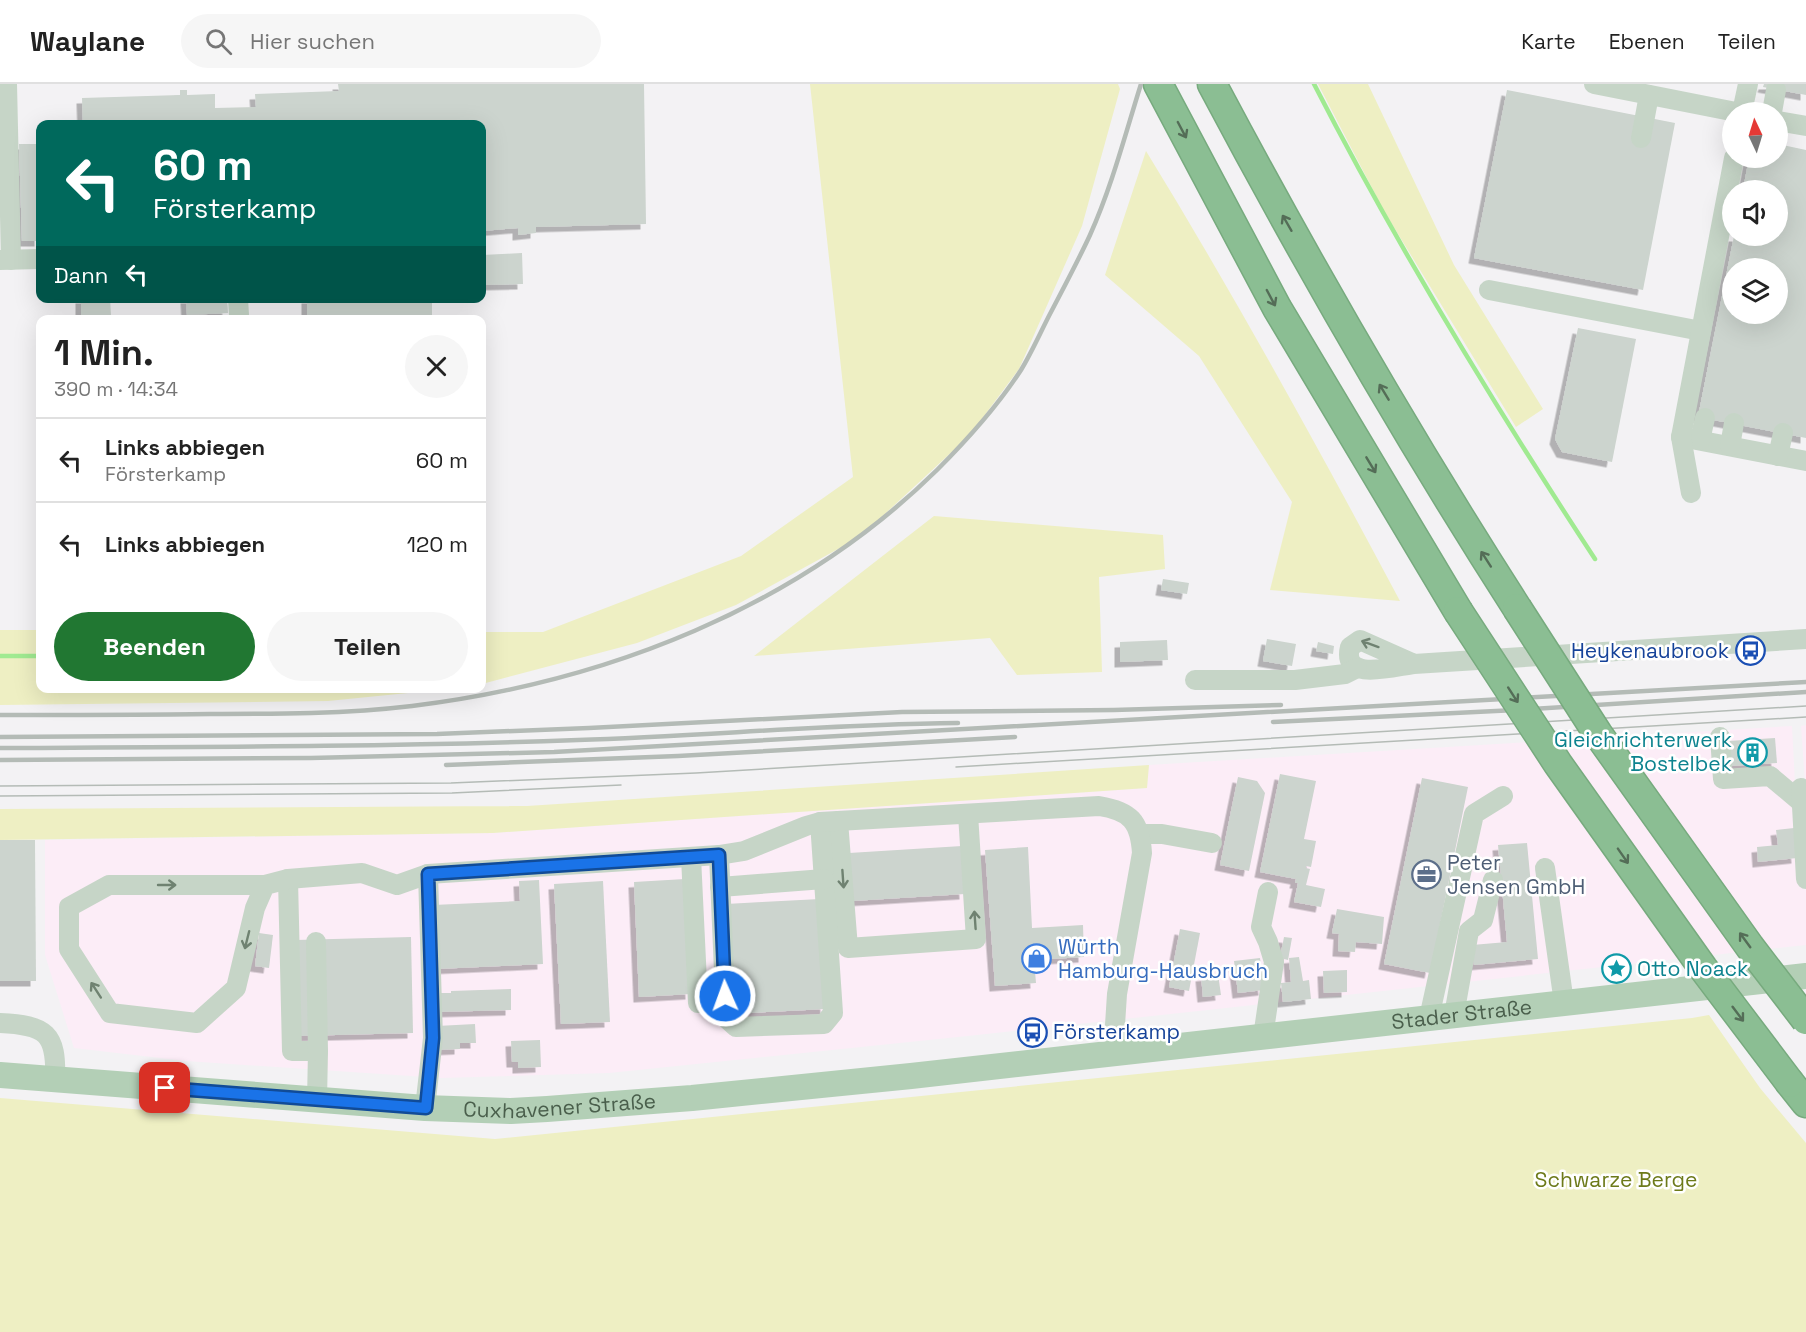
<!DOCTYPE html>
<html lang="de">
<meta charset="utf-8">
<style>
:root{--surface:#fff;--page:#f6f6f6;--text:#222;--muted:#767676;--line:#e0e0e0;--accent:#217732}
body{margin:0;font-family:"Space Grotesk",sans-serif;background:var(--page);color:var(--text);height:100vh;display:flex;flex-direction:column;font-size:22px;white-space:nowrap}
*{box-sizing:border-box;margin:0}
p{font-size:20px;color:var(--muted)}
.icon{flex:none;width:33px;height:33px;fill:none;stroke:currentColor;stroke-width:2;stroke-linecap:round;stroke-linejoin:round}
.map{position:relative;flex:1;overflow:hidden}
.sheet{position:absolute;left:36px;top:231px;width:450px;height:378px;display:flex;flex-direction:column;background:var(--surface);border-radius:12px;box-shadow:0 6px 24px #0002}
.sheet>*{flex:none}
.hud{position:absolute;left:36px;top:36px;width:450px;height:183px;border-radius:12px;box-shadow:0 6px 24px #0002;background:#00695c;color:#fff;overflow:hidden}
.needle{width:39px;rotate:356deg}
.controls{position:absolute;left:1722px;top:18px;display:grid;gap:12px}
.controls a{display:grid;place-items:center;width:66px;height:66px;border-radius:50%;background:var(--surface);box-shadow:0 6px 24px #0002;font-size:30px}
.pin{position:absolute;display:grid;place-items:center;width:51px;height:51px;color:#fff;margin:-26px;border-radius:12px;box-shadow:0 3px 9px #0006}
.me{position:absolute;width:66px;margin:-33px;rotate:358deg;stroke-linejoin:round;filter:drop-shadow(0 0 4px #0008)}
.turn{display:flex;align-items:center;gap:21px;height:126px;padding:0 18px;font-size:27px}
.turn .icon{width:78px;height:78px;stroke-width:2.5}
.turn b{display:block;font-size:42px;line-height:51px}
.then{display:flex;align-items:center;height:57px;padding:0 18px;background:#0003;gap:12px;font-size:22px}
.round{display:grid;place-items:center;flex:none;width:63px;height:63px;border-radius:32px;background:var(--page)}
.headline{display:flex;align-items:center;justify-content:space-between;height:102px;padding:0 18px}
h1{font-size:36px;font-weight:800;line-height:45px}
.button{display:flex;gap:12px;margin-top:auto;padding:12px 18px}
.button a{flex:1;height:69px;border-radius:36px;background:var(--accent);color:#fff;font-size:24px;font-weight:800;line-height:69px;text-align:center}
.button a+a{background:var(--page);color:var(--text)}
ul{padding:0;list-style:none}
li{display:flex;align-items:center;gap:18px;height:84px;padding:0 18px;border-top:2px solid var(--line)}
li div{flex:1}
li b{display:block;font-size:22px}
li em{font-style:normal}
header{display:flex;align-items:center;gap:36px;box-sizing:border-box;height:84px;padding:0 30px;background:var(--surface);border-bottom:2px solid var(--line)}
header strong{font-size:28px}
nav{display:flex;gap:33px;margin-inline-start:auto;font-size:21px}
.search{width:420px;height:54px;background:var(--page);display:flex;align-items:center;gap:15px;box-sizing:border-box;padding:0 21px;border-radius:33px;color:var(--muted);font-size:22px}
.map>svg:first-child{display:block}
.commercial{fill:#fcedf7}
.green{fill:#eeefc3}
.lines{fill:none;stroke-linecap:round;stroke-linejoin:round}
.stream{stroke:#a0ea91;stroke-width:4.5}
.building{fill:#ccd4ce;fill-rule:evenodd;filter:url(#shadow)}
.highway-casing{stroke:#77aa7e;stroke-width:31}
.minor{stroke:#c6d5c7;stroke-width:20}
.major{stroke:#b3cfb6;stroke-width:26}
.highway{stroke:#8bbe93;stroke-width:28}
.tram{stroke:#b4bbb6;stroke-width:1.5}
.rail{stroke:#b4bbb6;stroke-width:4.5}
.highway-bridge-casing{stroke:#77aa7e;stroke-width:31;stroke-linecap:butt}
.highway-bridge{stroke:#8bbe93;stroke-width:28}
.oneway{stroke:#546d57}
.oneway2{stroke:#6f8271}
.route-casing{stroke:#114b97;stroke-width:15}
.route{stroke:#1a73e8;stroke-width:10}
.labels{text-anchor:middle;stroke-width:5;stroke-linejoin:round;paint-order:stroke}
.transit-label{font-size:21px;fill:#164399;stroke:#fff;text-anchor:end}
.culture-label{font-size:21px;fill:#0d838f;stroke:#fff;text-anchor:end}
.service-label{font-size:21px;fill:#4e5e75;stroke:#fff;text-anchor:start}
.shop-label{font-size:21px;fill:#366cbe;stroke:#fff;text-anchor:start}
.street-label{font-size:21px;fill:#4a5f4c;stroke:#fff}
.park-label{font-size:21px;fill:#6d7a1a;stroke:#fff}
</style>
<header>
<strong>Waylane</strong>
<div class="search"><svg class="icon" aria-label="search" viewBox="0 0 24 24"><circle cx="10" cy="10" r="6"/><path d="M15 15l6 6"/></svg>Hier suchen</div>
<nav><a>Karte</a><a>Ebenen</a><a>Teilen</a></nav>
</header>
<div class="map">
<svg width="1806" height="1248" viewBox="0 0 1806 1248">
<defs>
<filter id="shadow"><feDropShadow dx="-5.5" dy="5.5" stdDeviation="0" flood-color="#0004"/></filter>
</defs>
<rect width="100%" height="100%" fill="#f3f2f4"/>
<polygon class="commercial" points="1806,641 1806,861 977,951 609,989 441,994 186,977 74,964 45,871 45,756 493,749 1147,704 1149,681 1792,642 1795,700 1805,699 1801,642"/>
<g class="green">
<polygon points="810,0 1118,0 1120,5 1082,142 1019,285 970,351 860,453 736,521 637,559 482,600 482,548 543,548 741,472 853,393"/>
<polygon points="1318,0 1368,0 1454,181 1543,325 1516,343 1384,127"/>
<path d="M1146 67C1236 214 1319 365 1400 517L1270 506 1292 418 1199 272 1105 191Z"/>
<polygon points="934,432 1163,451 1165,485 1099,493 1102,588 1017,591 990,554 754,572"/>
<polygon points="0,546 40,546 40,604 448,605 328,617 0,621"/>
<polygon points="1149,681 1147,704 493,749 0,756 0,725 527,722"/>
<polygon points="1709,931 1760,1004 1806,1059 1806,1248 0,1248 0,1014 495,1055 1692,934"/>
</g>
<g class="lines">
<g class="stream">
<path d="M1314 0C1398 164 1494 321 1595 475"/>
<polyline points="0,572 40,572"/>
</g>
</g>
<g class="building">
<polygon points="338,0 644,0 646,140 536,143 536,149 518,151 518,144 482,147 482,40 83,40 82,14 180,11 180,6 187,6 187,11 215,10 215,24 256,23 255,10 339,7"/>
<polygon points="1764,0 1806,0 1806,11 1763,3"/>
<polygon points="1507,6 1675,39 1643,206 1474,174"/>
<polygon points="19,60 40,60 40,157 22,157"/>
<path d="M1778 60 1806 66V354L1698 333 1734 152H1778V106H1743L1749 74H1778ZM1732 184H1778V230H1732Z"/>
<polygon points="522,169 523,200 482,201 482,171"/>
<polygon points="81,214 110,214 111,231 81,232"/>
<polygon points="186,214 227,214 228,229 187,231"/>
<rect x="307" y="214" width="125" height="22"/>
<polygon points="1578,244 1636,255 1612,378 1562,368 1555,355"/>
<polygon points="1163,495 1189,499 1187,510 1161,506"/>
<polygon points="1267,555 1296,560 1292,582 1263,577"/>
<polygon points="1167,556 1168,576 1120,578 1120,558"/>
<polygon points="1318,558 1334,562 1333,570 1316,567"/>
<polygon points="1775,654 1777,679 1730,682 1728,657"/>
<polygon points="1280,690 1316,697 1304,755 1316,757 1311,783 1306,782 1306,784 1310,785 1306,801 1325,805 1321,823 1294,818 1298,799 1295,799 1296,795 1260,788"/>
<polygon points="1238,693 1257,697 1265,709 1249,787 1220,781"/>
<polygon points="1422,694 1468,703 1430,889 1384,880"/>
<polygon points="1794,744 1797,774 1758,778 1757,763 1778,761 1776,746"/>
<polygon points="0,756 35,756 36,897 0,897"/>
<polygon points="1527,759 1538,875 1474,881 1472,861 1507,858 1498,761"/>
<polygon points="962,762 965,810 852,817 849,769"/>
<polygon points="1028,763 1032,844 1083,841 1084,873 1034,876 1036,899 995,902 985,766"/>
<polygon points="685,795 691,910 639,913 634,798"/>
<polygon points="539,796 543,880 436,885 433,821 520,817 519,797"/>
<polygon points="603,797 610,938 561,940 554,800"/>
<polygon points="820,815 826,925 731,930 726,820"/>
<polygon points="1337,825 1384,833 1382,860 1356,858 1355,868 1338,867 1339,850 1332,849"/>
<polygon points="1180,845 1200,849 1189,907 1169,903"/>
<polygon points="259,849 273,851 269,884 255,882"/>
<polygon points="411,853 413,949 297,952 295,856"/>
<polygon points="1284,853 1292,854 1288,876 1280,874"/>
<polygon points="1299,873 1303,897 1309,896 1311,915 1283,918 1281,899 1291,898 1289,874"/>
<polygon points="1260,874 1264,906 1238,909 1234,877"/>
<polygon points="1347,886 1347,908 1324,909 1323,887"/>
<polygon points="1218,890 1221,911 1203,913 1201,892"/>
<polygon points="511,905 511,926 437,928 437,909 451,909 451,907"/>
<polygon points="475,940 476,959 460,959 460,965 438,966 437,942"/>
<polygon points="540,956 541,983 518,984 518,978 512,978 511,957"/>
</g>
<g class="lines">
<defs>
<g id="highway">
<polyline points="1158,0 1277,224 1458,527"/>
<path d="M1212 0C1307 179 1408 354 1517 524"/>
<polyline points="1790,999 1806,1019"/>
</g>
</defs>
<use href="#highway" class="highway-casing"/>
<g class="minor">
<polyline points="7,0 11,176"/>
<polyline points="1594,0 1736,28"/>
<polyline points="1742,28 1748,0"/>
<polyline points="1772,28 1776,6"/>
<polyline points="1778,37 1806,42"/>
<polyline points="1641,54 1649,11"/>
<polyline points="0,176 40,175"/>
<polyline points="1489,206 1701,247"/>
<polyline points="238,214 239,231"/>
<polyline points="1681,353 1806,377"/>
<polyline points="1700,356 1705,334"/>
<polyline points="1730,362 1734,339"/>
<polyline points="1778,372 1783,349"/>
<polyline points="1691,409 1681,353 1734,74"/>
<path d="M1414 580 1360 556 1350 563C1341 599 1395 582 1414 580L1806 555"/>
<polyline points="1195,596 1295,596 1345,590 1357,584"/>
<polyline points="1720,653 1723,695 1770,692 1801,718"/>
<polyline points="1801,704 1806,795"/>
<polyline points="838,737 848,864 976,855 968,730"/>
<polyline points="1140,750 1162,750 1212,759"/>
<polyline points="719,771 726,934 736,943 824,940 833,929 820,738"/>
<polyline points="691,773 698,919"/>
<polyline points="1545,784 1564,919"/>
<polyline points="288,795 292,967 318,967 317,1016"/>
<path d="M265 801 255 824 236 904 197 939 110 929 69 865V823L109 801H265L288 795 362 789 397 801 428 790 719 771 744 767 806 742 820 738 1099 722C1130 727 1140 737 1142 769L1117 910 1115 941 1118 969"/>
<polyline points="720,803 824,795"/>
<polyline points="316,858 318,967"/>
<polyline points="1454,931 1469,847 1483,836 1493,796"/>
<polyline points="1429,934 1474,730 1503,712"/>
<path d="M0 939C46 941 57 949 55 996"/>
<polyline points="1263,953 1274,878 1268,858 1261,843 1268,808"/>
<polyline points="425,1024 433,954 428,790"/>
</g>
<path class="major" id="s1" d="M0 991 425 1024 511 1027 547 1025 692 1014 911 992 1806 892"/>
<use href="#highway" class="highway"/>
<g class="tram">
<polyline points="956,683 1806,633"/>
<polyline points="0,702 451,699 696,689 1806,622"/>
<polyline points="0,712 452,709 621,701"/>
</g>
<g class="rail">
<path d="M0 631C70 631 140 631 210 630 278 630 345 630 412 622 606 598 797 524 937 386 968 355 997 323 1021 286 1032 268 1041 247 1051 228 1064 203 1078 177 1090 151 1112 102 1125 51 1141 0"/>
<polyline points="1273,638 1516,626 1806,608"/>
<polyline points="0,653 437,650 589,644 902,628 1114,626 1281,621"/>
<path d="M0 664C193 663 385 663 578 656 704 652 831 640 958 639"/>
<polyline points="0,676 311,674 554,668 1806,598"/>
<polyline points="446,681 678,672 1015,653"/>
</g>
<defs>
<g id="highway-bridge">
<polyline points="1517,524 1598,650 1750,863 1806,936"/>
<polyline points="1458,527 1558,680 1703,884 1790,999"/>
</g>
</defs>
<use href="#highway-bridge" class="highway-bridge-casing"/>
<use href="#highway-bridge" class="highway-bridge"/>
</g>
<defs><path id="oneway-shaft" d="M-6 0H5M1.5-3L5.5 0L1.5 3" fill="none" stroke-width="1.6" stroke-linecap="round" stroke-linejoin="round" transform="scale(1.5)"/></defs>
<g class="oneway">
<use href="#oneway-shaft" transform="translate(1182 46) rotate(62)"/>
<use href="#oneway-shaft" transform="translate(1287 139) rotate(-120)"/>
<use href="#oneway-shaft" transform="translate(1271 214) rotate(62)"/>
<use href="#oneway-shaft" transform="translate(1384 308) rotate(-121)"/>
<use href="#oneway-shaft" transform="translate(1371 381) rotate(59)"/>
<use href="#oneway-shaft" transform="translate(1486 475) rotate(-123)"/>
<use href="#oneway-shaft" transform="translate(1513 611) rotate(57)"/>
<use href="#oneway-shaft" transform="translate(1623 772) rotate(55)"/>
<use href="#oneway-shaft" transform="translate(1745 856) rotate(-126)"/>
<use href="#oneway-shaft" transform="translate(1738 930) rotate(53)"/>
</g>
<g class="oneway2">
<use href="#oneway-shaft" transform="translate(1370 560) rotate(-160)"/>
<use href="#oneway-shaft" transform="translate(843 795) rotate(86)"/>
<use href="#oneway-shaft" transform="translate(167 801)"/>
<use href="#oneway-shaft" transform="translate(975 836) rotate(-94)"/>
<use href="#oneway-shaft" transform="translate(247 856) rotate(104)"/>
<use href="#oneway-shaft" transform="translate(96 906) rotate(-123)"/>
</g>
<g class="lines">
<defs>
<polyline id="route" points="165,1004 426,1024 433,954 428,790 719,771 725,912"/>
</defs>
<use href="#route" class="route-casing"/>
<use href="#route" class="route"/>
</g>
<defs>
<symbol id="bus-ring" viewBox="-11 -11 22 22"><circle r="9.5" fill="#fff" stroke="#1a4fb4" stroke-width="1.5"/><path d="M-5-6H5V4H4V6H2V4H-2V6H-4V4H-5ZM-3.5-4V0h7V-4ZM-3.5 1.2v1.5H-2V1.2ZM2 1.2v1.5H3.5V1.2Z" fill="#1a4fb4"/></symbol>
<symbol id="building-ring" viewBox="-11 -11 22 22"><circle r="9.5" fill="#fff" stroke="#0f9aa8" stroke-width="1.5"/><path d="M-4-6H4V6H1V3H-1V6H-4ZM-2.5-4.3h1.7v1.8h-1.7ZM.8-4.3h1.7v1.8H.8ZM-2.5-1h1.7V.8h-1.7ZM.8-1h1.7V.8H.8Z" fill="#0f9aa8"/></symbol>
<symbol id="office-ring" viewBox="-11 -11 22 22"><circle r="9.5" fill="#fff" stroke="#5c6f8a" stroke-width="1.5"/><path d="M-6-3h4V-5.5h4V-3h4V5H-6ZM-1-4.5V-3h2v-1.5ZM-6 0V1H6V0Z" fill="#5c6f8a"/></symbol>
<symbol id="shop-ring" viewBox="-11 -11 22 22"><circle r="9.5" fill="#fff" stroke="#3f7fe0" stroke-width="1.5"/><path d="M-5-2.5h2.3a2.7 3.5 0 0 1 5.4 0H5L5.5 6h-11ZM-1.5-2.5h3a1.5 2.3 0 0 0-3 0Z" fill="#3f7fe0"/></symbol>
<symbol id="sight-ring" viewBox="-11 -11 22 22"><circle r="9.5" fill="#fff" stroke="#0f9aa8" stroke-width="1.5"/><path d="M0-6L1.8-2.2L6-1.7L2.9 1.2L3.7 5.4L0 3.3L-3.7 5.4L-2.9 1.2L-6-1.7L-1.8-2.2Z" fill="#0f9aa8"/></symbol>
</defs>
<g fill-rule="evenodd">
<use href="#bus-ring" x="1734" y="550" width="33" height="33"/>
<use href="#building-ring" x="1736" y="652" width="33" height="33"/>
<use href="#office-ring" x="1410" y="774" width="33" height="33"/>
<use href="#shop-ring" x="1020" y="858" width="33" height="33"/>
<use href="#sight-ring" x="1600" y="868" width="33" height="33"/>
<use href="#bus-ring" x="1016" y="932" width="33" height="33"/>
</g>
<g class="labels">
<g class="transit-label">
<text x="1729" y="574">Heykenaubrook</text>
<text x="1053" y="955" text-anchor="start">Försterkamp</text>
</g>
<g class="culture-label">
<text x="1732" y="663">Gleichrichterwerk<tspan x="1732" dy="24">Bostelbek</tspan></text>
<text x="1637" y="892" text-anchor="start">Otto Noack</text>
</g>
<g class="service-label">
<text x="1447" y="786">Peter<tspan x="1447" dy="24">Jensen GmbH</tspan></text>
</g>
<g class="shop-label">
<text x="1058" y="870">Würth<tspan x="1058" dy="24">Hamburg-Hausbruch</tspan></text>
</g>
<g class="street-label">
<text dy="7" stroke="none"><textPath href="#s1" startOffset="1468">Stader Straße</textPath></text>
<text dy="7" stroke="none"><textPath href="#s1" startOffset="561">Cuxhavener Straße</textPath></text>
</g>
<g class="park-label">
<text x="1616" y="1103">Schwarze Berge</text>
</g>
</g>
</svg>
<div class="controls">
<a><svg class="needle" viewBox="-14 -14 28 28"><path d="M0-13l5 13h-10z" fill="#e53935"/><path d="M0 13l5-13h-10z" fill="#767676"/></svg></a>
<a><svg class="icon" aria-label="sound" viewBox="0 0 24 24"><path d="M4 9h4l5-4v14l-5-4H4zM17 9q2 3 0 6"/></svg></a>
<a><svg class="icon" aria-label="layers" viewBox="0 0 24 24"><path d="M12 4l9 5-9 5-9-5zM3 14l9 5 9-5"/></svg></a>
</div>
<div class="pin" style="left:165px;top:1004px;background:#d93025"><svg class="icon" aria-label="arrive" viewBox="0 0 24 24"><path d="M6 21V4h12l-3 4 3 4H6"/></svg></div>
<svg class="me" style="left:725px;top:912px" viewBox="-20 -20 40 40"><circle r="17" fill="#1a73e8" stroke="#fff" stroke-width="3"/><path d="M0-11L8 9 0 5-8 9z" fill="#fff"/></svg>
<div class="hud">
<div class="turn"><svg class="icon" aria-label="left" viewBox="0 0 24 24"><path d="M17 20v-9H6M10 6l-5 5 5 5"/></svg><div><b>60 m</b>Försterkamp</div></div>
<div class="then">Dann<svg class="icon" aria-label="left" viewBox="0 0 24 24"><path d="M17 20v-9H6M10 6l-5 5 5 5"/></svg></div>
</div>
<section class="sheet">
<div class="headline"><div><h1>1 Min.</h1><p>390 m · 14:34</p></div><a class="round"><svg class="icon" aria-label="close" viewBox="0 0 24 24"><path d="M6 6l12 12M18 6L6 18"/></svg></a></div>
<ul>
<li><svg class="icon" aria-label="left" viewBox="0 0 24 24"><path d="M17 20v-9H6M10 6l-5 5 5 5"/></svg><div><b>Links abbiegen</b><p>Försterkamp</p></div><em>60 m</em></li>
<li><svg class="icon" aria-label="left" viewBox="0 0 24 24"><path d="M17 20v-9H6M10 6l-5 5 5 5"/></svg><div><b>Links abbiegen</b></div><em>120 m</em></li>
</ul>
<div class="button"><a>Beenden</a><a>Teilen</a></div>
</section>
</div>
